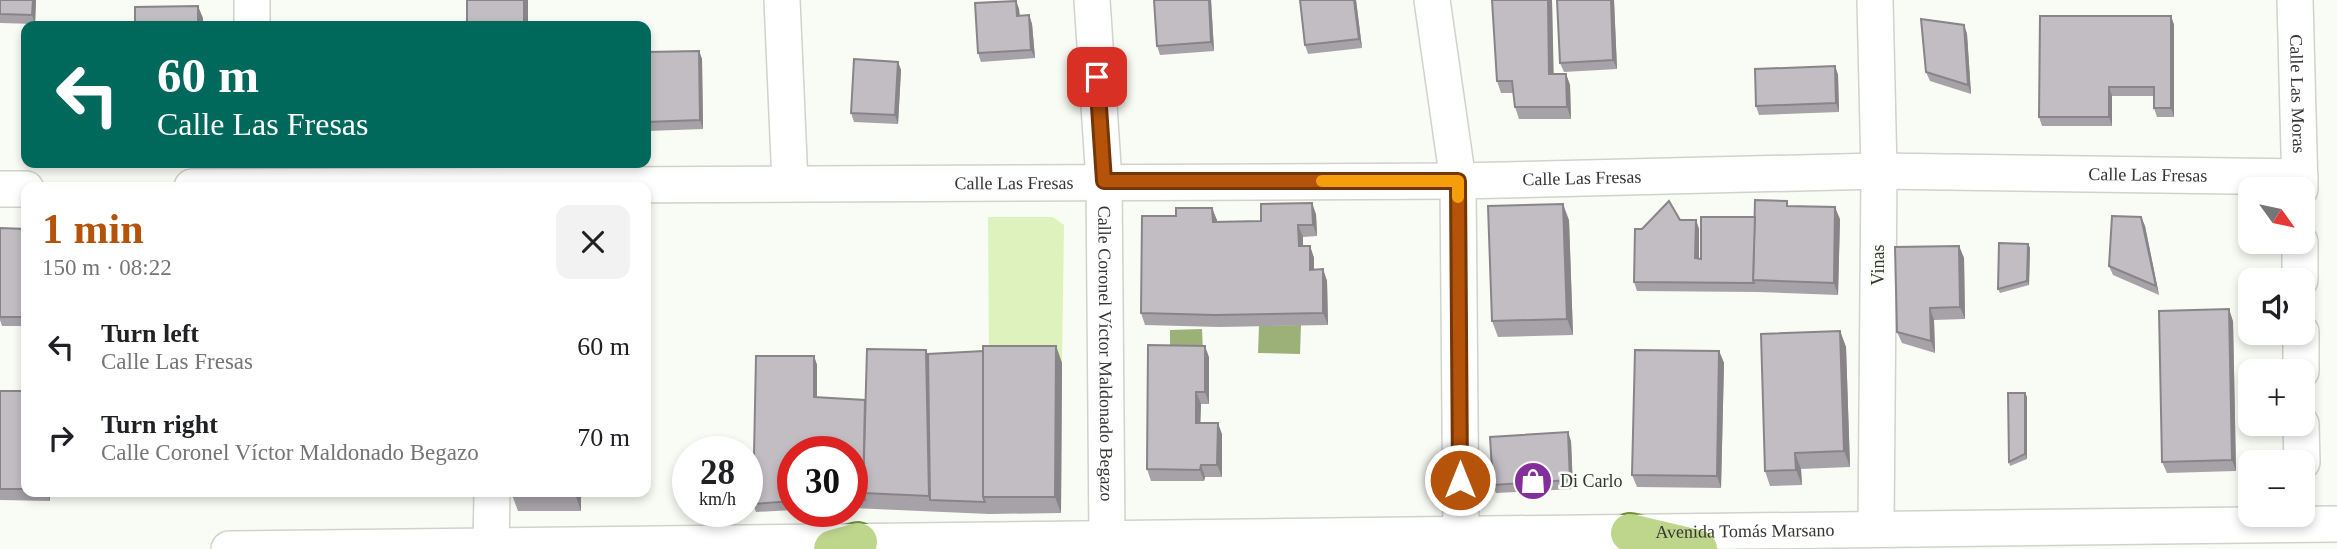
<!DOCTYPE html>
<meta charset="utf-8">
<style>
:root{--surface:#fff;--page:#f2f2f2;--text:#202124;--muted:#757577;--accent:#b45309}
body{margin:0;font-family:"Times New Roman",serif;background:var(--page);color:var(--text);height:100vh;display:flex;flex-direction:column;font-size:26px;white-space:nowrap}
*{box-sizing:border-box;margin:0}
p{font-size:23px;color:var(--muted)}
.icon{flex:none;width:38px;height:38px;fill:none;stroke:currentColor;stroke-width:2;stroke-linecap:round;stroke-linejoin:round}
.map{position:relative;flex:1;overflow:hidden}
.drawer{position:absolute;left:21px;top:182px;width:630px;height:315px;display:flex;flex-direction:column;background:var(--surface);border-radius:14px;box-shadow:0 4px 10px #0003}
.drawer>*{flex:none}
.hud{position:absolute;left:21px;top:21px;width:630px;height:147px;border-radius:14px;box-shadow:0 4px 10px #0003;background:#00695c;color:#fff;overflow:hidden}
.needle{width:46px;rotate:123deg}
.controls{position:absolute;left:2238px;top:177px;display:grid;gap:14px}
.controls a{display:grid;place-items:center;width:77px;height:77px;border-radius:14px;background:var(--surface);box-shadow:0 4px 10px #0003;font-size:35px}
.speed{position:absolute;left:672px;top:436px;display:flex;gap:14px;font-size:35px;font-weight:700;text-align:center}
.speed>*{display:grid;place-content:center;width:91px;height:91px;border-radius:50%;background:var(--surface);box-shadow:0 4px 10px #0003;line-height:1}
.speed small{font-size:18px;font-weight:400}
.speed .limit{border:10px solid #d22;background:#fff;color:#111}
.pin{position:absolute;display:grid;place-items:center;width:60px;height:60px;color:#fff;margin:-30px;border-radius:14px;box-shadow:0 4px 10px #0006}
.me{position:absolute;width:77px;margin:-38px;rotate:0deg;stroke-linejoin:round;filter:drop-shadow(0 0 5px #0008)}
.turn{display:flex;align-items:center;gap:24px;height:147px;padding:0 21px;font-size:32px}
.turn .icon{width:91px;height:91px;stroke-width:2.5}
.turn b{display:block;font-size:49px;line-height:60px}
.round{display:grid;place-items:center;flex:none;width:74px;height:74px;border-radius:14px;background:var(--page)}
.head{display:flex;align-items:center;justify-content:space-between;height:119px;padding:0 21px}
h1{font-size:42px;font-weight:700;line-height:52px;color:var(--accent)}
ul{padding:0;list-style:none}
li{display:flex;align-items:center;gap:21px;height:91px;padding:0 21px}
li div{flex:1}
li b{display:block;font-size:26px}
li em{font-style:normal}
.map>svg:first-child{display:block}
.green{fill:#ddf2bc}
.water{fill:#9bb178}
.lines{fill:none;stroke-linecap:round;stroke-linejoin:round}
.minor-casing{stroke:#cfd3cb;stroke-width:38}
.major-casing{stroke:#728c3b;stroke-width:42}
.minor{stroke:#fff;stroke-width:35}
.major{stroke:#bed68c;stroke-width:38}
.wall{fill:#a7a2a8}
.shaded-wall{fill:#888488}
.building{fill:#c2bcc3;stroke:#888488;stroke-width:2}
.route-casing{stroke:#753606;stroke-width:18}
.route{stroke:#b45309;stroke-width:12}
.slow{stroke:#f59e0b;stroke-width:12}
.labels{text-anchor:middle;stroke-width:5;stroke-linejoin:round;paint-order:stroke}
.street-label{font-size:18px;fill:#353633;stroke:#f9fcf4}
.poi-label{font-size:18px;fill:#353633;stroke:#f9fcf4;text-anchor:start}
</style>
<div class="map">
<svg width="2337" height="549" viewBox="0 0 2337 549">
<rect width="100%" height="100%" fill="#f9fcf4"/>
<polygon class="green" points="988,217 1053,217 1064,225 1062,363 989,363"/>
<g class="water">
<polygon points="1301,325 1300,354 1258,353 1259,326"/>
<polygon points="1202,329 1203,352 1170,352 1170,330"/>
</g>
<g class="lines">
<defs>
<g id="minor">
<polyline points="252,0 252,26"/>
<polyline points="782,0 790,183"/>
<path id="s1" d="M1092 0 1104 181 1107 538"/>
<polyline points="1432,0 1458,181 1461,535"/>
<polyline points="1875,0 1879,171 1876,529"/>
<path id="s2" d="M2295 0 2300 189"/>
<path id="s3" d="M192 187 1458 181 1879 171 2300 177"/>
<polyline points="0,189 26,189"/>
<polyline points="2300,242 2300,280"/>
<polyline points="2301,332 2301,371"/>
<polyline points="2301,424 2302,462"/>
<polyline points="491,546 492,492"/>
<path id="s4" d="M229 549 2337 524"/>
</g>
<g id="major">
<polyline points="1630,533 1698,549"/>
<polyline points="833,549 858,542"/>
</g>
</defs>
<use href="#minor" class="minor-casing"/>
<use href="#major" class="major-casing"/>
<use href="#minor" class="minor"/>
<use href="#major" class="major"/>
</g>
<g class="wall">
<polygon points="0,0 36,0 35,24 0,23"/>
<polygon points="1211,0 1214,51 1160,55 1157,46"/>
<polygon points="1356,0 1362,48 1308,54 1305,45"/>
<polygon points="1492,0 1552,0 1553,74 1566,74 1570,85 1571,119 1519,119 1515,107 1514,93 1501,93 1497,81"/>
<polygon points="1557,0 1614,0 1617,69 1564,72 1560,63"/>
<polygon points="1016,1 1019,9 1020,16 1029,15 1032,24 1035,58 981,62 978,53"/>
<polygon points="2171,16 2174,25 2174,117 2157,117 2154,108 2154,96 2112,96 2112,126 2042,126 2039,117"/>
<polygon points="1964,25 1967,34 1971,94 1930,81 1926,72"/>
<polygon points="699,51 702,59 703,129 648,131 646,124 646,52"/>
<polygon points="898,62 901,70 898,124 854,122 851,113"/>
<polygon points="1835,66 1838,75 1839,112 1759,115 1756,106"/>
<polygon points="1789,206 1840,219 1838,295 1757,292 1637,291 1634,282 1642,229 1680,220 1696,220 1699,229 1699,258 1701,259 1755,217"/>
<polygon points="1212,208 1217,222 1261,221 1316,214 1317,236 1303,237 1303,246 1310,246 1314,258 1314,269 1323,269 1327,281 1328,325 1219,327 1145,325 1141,313 1176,216"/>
<polygon points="2141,217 2145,226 2159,295 2113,275 2109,266"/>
<polygon points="1569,220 1573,335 1498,337 1492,321"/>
<polygon points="0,228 26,230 26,326 2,326 0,320"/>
<polygon points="2028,244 2030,248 2029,285 2000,293 1998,289"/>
<polygon points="1959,246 1964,258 1965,319 1934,320 1935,353 1902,343 1897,332"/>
<polygon points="2233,321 2236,471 2167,473 2162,462"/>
<polygon points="1840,331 1846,347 1850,467 1801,469 1802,485 1770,486 1765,471"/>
<polygon points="1056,346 1062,363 1061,513 989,514 852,508 852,452 793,452 793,510 756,512 753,504 814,356 817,365 817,397 865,400 928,354"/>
<polygon points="1719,351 1724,363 1721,488 1637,487 1632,475"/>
<polygon points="1209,357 1209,404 1201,404 1200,423 1222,434 1222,477 1205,477 1204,481 1151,481 1147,469"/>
<polygon points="0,391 26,391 26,492 50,492 50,501 0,500"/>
<polygon points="2025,393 2027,397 2027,459 2010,466 2009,462"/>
<polygon points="1571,441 1573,489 1496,493 1493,485"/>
<polygon points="441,492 487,492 487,495 442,494"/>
<polygon points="581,492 581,511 518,511 512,495"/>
</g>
<g class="shaded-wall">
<polygon points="33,0 36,0 35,24 32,15"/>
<rect x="524" y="0" width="4" height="26"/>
<polygon points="1209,0 1211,0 1214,51 1211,42"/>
<polygon points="1354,0 1356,0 1362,48 1359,39"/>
<polygon points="1548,0 1552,0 1554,86 1549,74"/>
<polygon points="1611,0 1614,0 1617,69 1613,60"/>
<polygon points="1016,1 1019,9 1020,25 1017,16"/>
<polygon points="198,6 203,18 203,26 198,26"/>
<polygon points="1029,15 1032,24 1035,58 1031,50"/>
<polygon points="2171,16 2174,25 2174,117 2171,108"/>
<polygon points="1964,25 1967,34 1971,94 1968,85"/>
<polygon points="699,51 702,59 703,129 700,120"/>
<polygon points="898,62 901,70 898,124 895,115"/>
<polygon points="1835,66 1838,75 1839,112 1836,103"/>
<polygon points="1566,74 1570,85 1571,119 1567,107"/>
<polygon points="2109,87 2112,96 2112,126 2109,117"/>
<polygon points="1312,203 1316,214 1317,236 1313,225"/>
<polygon points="1563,204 1569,220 1573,335 1567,319"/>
<polygon points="1835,207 1840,219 1838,295 1834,283"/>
<polygon points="1212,208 1217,220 1217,234 1213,222"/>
<polygon points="2141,217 2145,226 2159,295 2156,286"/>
<polygon points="1696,220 1699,229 1699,267 1695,258"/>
<polygon points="1298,225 1303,237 1303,258 1299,246"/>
<polygon points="2028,244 2030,248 2029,285 2027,281"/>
<polygon points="1310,246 1314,258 1314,281 1310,270"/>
<polygon points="1959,246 1964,258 1965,319 1960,307"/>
<polygon points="1323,269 1327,281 1328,325 1323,313"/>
<polygon points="1930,308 1934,320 1935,353 1931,341"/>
<polygon points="2229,309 2233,321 2236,471 2232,460"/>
<polygon points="1840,331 1846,347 1850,467 1844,451"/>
<polygon points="1056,346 1062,363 1061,513 1055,497"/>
<polygon points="1205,346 1209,357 1209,404 1205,392"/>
<polygon points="926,350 932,365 930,500 929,496"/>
<polygon points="1719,351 1724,363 1721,488 1717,476"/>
<polygon points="814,356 817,365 817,406 814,397"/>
<polygon points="1196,392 1201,404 1200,435 1196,423"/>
<polygon points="2025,393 2027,397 2027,459 2025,454"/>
<polygon points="1218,423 1222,434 1222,477 1217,465"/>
<polygon points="1568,432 1571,441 1573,489 1570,480"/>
<polygon points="1795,453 1801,469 1802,485 1796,470"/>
<polygon points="1201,465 1205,477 1204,481 1200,470"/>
<polygon points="47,492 50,492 50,501"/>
<polygon points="575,492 581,492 581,511 575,494"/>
</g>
<g class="building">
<polygon points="0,0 33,0 32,15 0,14"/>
<rect x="467" y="0" width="57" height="26"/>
<polygon points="1154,0 1209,0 1211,42 1157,46"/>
<polygon points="1300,0 1354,0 1359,39 1305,45"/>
<polygon points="1492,0 1548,0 1549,74 1566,74 1567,107 1515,107 1512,81 1497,81"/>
<polygon points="1557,0 1611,0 1613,60 1560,63"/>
<polygon points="1016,1 1017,16 1029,15 1031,50 978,53 975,3"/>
<polygon points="198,6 198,26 135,26 135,7"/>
<polygon points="2040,16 2171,16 2171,108 2154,108 2154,87 2109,87 2109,117 2039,117"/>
<polygon points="1921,19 1964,25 1968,85 1926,72"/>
<polygon points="699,51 700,120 646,122 646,52"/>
<polygon points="854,59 898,62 895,115 851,113"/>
<polygon points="1835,66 1836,103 1756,106 1755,69"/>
<polygon points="1755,200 1787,201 1787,206 1835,207 1834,283 1753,280"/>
<polygon points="1669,201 1680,220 1696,220 1695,258 1701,259 1701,217 1755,217 1753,280 1754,283 1634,282 1635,229 1642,229"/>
<polygon points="1312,203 1313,225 1298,225 1299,246 1310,246 1310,270 1323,269 1323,313 1215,315 1141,313 1142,216 1176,216 1176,208 1212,208 1213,222 1261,221 1261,204"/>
<polygon points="1563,204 1567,319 1492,321 1488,206"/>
<polygon points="2112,216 2141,217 2156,286 2109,266"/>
<polygon points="0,228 26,229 26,317 0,317"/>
<polygon points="1999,243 2028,244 2027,281 1998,289"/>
<polygon points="1959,246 1960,307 1930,308 1931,341 1897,332 1895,247"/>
<polygon points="2229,309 2232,460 2162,462 2159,311"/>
<polygon points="1840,331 1844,451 1795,453 1796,470 1765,471 1761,334"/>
<polygon points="1148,345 1205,346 1205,392 1196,392 1196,423 1218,423 1217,465 1201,465 1200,470 1147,469"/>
<polygon points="983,346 1056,346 1055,497 983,497"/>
<polygon points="867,349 926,350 929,496 863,493"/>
<polygon points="1635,350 1719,351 1717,476 1632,475"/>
<polygon points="983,351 983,497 985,502 930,500 928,354"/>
<polygon points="756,356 814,356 814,397 865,400 863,493 865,500 852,500 852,452 793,452 793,501 753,504"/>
<rect x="0" y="391" width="26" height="98"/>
<polygon points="2008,393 2025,393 2025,454 2009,462"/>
<polygon points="1568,432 1570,480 1493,485 1490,437"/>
<polygon points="512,492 575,492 575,494 512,495"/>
</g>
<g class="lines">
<defs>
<polyline id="route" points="1097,77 1104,181 1458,181 1460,480"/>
</defs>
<use href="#route" class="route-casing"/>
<use href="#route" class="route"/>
<polyline class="slow" points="1322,181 1458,181 1458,197"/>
</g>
<defs>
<symbol id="shop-disc" viewBox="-11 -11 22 22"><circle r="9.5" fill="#842e9b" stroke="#f9fcf4"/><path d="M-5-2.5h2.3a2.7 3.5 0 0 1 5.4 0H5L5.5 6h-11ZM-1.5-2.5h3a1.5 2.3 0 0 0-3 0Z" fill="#fff"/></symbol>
</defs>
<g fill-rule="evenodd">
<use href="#shop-disc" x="1511" y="459" width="44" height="44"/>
</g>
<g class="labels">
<g class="street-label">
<text dy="6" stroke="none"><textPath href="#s2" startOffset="94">Calle Las Moras</textPath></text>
<text dy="6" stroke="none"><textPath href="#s3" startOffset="1956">Calle Las Fresas</textPath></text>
<text dy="6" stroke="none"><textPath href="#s3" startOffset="1390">Calle Las Fresas</textPath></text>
<text dy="6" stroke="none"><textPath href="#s3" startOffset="822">Calle Las Fresas</textPath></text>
<text transform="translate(1878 265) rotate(-90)" y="6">Vinas</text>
<text dy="6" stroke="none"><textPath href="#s1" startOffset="354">Calle Coronel Víctor Maldonado Begazo</textPath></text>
<text dy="6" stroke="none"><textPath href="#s4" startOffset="1516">Avenida Tomás Marsano</textPath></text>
</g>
<g class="poi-label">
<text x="1560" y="487">Di Carlo</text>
</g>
</g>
</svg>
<div class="controls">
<a><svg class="needle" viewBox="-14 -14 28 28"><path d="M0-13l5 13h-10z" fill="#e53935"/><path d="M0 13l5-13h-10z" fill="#757577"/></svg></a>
<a><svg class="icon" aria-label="sound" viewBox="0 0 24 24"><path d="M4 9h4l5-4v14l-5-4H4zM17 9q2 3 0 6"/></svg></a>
<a>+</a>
<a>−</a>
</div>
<div class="speed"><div>28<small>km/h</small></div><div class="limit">30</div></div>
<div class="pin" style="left:1097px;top:77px;background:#d93025"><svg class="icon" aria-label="arrive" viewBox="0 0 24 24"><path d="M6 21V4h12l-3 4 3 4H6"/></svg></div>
<svg class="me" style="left:1460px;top:480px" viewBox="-20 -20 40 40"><circle r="17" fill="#b45309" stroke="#fff" stroke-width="3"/><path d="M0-11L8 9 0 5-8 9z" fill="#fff"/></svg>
<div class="hud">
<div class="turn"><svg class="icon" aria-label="left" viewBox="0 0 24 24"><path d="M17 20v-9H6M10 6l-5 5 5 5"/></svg><div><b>60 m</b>Calle Las Fresas</div></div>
</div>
<section class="drawer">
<div class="head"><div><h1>1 min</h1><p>150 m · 08:22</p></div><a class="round"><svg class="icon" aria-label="close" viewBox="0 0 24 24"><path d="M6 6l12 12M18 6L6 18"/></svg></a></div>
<ul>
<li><svg class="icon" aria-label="left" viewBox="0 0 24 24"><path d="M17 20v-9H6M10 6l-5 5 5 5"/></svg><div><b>Turn left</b><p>Calle Las Fresas</p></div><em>60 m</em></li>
<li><svg class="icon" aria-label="right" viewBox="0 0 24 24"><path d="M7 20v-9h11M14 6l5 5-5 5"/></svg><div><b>Turn right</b><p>Calle Coronel Víctor Maldonado Begazo</p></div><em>70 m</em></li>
</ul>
</section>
</div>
